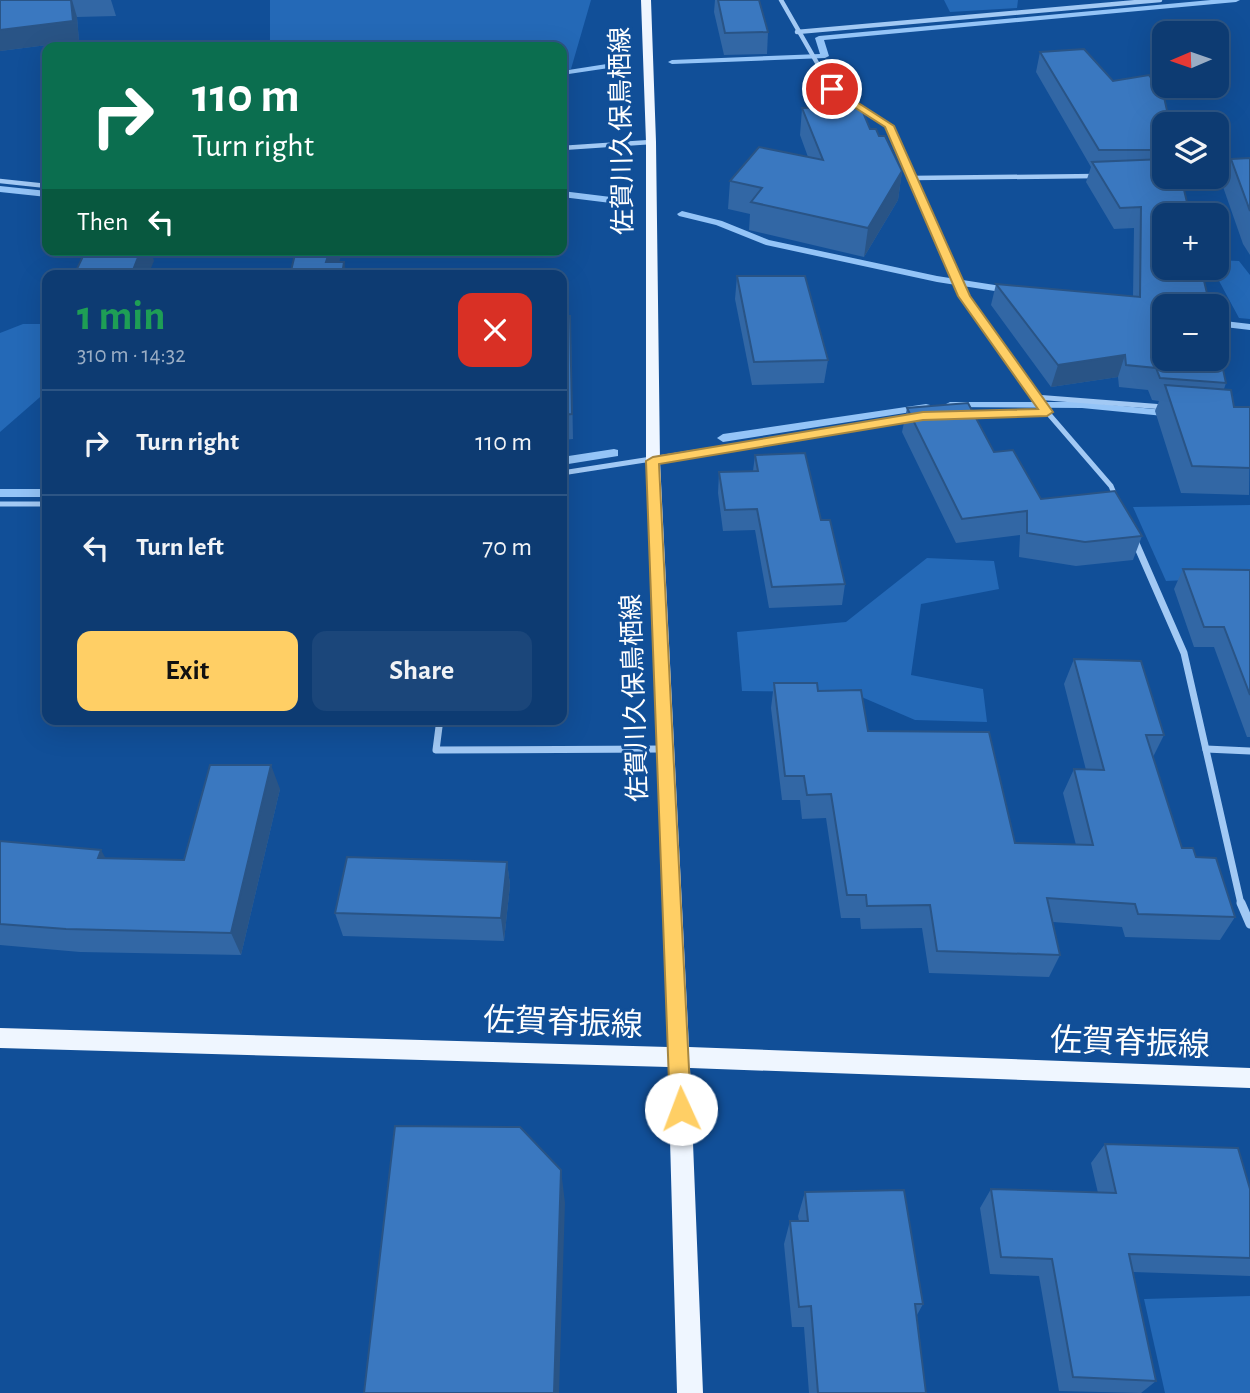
<!DOCTYPE html>
<meta charset="utf-8">
<style>
:root{--surface:#0d3b72;--page:#1b467a;--text:#f1f3f6;--muted:#9aadc4;--line:#2d5584;--accent:#ffcf65}
body{margin:0;font-family:"Alegreya Sans","Noto Sans JP",sans-serif;background:var(--page);color:var(--text);height:100vh;display:flex;flex-direction:column;font-size:26px;white-space:nowrap}
*{box-sizing:border-box;margin:0}
p{font-size:23px;color:var(--muted)}
.icon{flex:none;width:38px;height:38px;fill:none;stroke:currentColor;stroke-width:2;stroke-linecap:round;stroke-linejoin:round}
.map{position:relative;flex:1;overflow:hidden}
.side{position:absolute;left:42px;top:270px;width:525px;height:455px;display:flex;flex-direction:column;background:var(--surface);border-radius:14px;box-shadow:0 7px 28px #0002,0 0 0 2px var(--line)}
.side>*{flex:none}
.hud{position:absolute;left:42px;top:42px;width:525px;height:214px;border-radius:14px;box-shadow:0 7px 28px #0002,0 0 0 2px var(--line);background:#0b6e4f;color:#fff;overflow:hidden}
.needle{width:46px;rotate:268deg}
.tools{position:absolute;left:1152px;top:21px;display:grid;gap:14px}
.tools a{display:grid;place-items:center;width:77px;height:77px;border-radius:14px;background:var(--surface);box-shadow:0 7px 28px #0002,0 0 0 2px var(--line);font-size:35px}
.pin{position:absolute;display:grid;place-items:center;width:60px;height:60px;color:#fff;margin:-30px;border:4px solid #fff;border-radius:50%;box-shadow:0 2px 7px #0007}
.me{position:absolute;width:77px;margin:-38px;rotate:358deg;stroke-linejoin:round;filter:drop-shadow(0 0 5px #0008)}
.turn{display:flex;align-items:center;gap:24px;height:147px;padding:0 35px;font-size:32px}
.turn .icon{width:91px;height:91px;stroke-width:2.5}
.turn b{display:block;font-size:49px;line-height:60px}
.then{display:flex;align-items:center;height:66px;padding:0 35px;background:#0003;gap:14px;font-size:26px}
.round{display:grid;place-items:center;flex:none;width:74px;height:74px;border-radius:14px;background:var(--page)}
.summary{display:flex;align-items:center;justify-content:space-between;height:119px;padding:0 35px}
h1{font-size:42px;font-weight:700;line-height:52px;color:#1e9e55}
.cta{display:flex;gap:14px;margin-top:auto;padding:14px 35px}
.cta a{flex:1;height:80px;border-radius:14px;background:var(--accent);color:#111;font-size:28px;font-weight:700;line-height:80px;text-align:center}
.cta a+a{background:var(--page);color:var(--text)}
ul{padding:0;list-style:none}
li{display:flex;align-items:center;gap:21px;height:105px;padding:0 35px;border-top:2px solid var(--line)}
li div{flex:1}
li b{display:block;font-size:26px}
li em{font-style:normal}
.map>svg:first-child{display:block}
.green{fill:#2469b7}
.lines{fill:none;stroke-linecap:round;stroke-linejoin:round}
.stream{fill:#94c4f7;fill-rule:evenodd}
.minor-far3{stroke:#a2c9f4;stroke-width:4.5}
.minor-far2{stroke:#a2c9f4;stroke-width:5}
.minor-far1{stroke:#a2c9f4;stroke-width:7}
.minor{stroke:#a2c9f4;stroke-width:9}
.primary{fill:#eff6ff;fill-rule:evenodd}
.wall{fill:#3267a5}
.shaded-wall{fill:#295486}
.building{fill:#3a78c0;stroke:#295486;stroke-width:2}
.route{fill:#ffcf65;stroke:#a68742;stroke-width:2}
.labels{text-anchor:middle;stroke-width:6;stroke-linejoin:round;paint-order:stroke}
.street-label{font-size:26px;fill:#fff;stroke:#114f98}
.near-street-label{font-size:32px;fill:#fff;stroke:#114f98}
</style>
<div class="map">
<svg width="1250" height="1393" viewBox="0 0 1250 1393">
<rect width="100%" height="100%" fill="#114f98"/>
<g class="green">
<polygon points="270,0 591,0 571,69 562,71 562,47 270,47"/>
<polygon points="944,0 1018,0 1017,8 950,12"/>
<polygon points="1216,260 1239,261 1250,275 1250,319 1239,318 1212,268 1216,268"/>
<polygon points="23,324 47,324 47,391 0,432 0,333"/>
<polygon points="1250,505 1250,577 1166,581 1133,507"/>
<polygon points="927,558 994,561 999,589 921,604 911,675 983,689 987,722 915,720 850,692 742,691 737,632 846,622"/>
<polygon points="1250,1296 1250,1393 1165,1393 1144,1299"/>
</g>
<g class="lines">
<g class="stream">
<polygon points="1211,0 1240,0 1236,2 824,40 829,56 825,58 672,64 668,62 672,60 820,54 815,38 819,36"/>
<polygon points="626,61 630,63 629,65 562,75 562,71"/>
<polygon points="0,186 47,191 47,197 0,192"/>
<polygon points="562,191 619,198 624,201 619,204 562,197"/>
<polygon points="682,211 722,221 769,240 937,276 1014,288 1019,291 1014,294 937,282 766,245 716,225 679,216 677,214"/>
<polygon points="1216,320 1250,324 1250,330 1216,326"/>
<polygon points="950,402 1082,402 1174,411 1180,414 1174,417 1082,408 946,407 944,405"/>
<polygon points="926,404 930,405 930,409 723,442 717,438 723,434"/>
<polygon points="614,449 618,450 618,456 562,465 562,457"/>
<rect x="0" y="489" width="47" height="8"/>
</g>
<g class="minor-far3">
<polyline points="781,0 832,89 889,126 935,230"/>
<polyline points="797,32 1160,0"/>
<polyline points="562,148 651,142"/>
<polyline points="1216,174 1250,174"/>
<polyline points="912,178 1097,176"/>
<polyline points="0,181 47,186"/>
</g>
<g class="minor-far2">
<polyline points="934,228 964,296 1047,412 1111,486 1116,498"/>
<polyline points="1035,397 1164,407"/>
<polyline points="967,415 1047,412"/>
<polyline points="562,473 913,418"/>
<polyline points="0,504 47,504"/>
</g>
<g class="minor-far1">
<polyline points="1135,541 1184,653 1241,904"/>
<polyline points="440,719 436,750 663,749"/>
<polyline points="1206,749 1250,751"/>
</g>
<polyline class="minor" points="1241,903 1250,924"/>
<polygon class="primary" points="641,0 651,0 656,142 660,461 689,1047 1250,1068 1250,1088 690,1068 703,1393 677,1393 668,1067 0,1048 0,1028 668,1047 646,461 646,142"/>
</g>
<g class="wall">
<polygon points="0,0 111,0 116,16 77,17 79,41 0,51"/>
<polygon points="715,0 759,0 768,32 767,54 724,55 714,12"/>
<polygon points="1040,52 1113,81 1164,124 1164,177 1226,383 1224,389 1234,407 1250,407 1249,495 1181,493 1155,411 1159,401 1152,400 1148,390 1119,387 1118,377 1051,387 991,305 996,284 1133,297 1134,228 1114,229 1086,182 1091,167 1036,72"/>
<polygon points="802,108 870,129 879,136 902,171 898,200 864,257 749,230 750,214 728,209 730,181 808,157 800,135"/>
<polygon points="1250,158 1250,255 1243,244 1222,184 1231,159"/>
<polygon points="737,276 828,360 824,383 752,385 735,299"/>
<polygon points="562,316 571,340 573,439 562,440"/>
<polygon points="907,408 994,452 1041,499 1142,536 1133,560 1076,566 1019,557 1020,535 956,543 902,432"/>
<polygon points="755,455 821,520 845,584 842,605 769,608 755,530 723,531 718,493 719,472 753,471"/>
<polygon points="1183,569 1250,570 1250,737 1247,737 1214,647 1194,647 1174,589"/>
<polygon points="1074,659 1164,735 1153,757 1182,848 1196,857 1235,917 1220,940 1125,937 1122,927 1053,922 1060,955 1049,977 929,973 922,928 861,929 860,918 841,918 826,818 802,819 800,800 782,800 771,708 774,683 818,691 1015,843 1076,845 1063,793 1074,769 1086,770 1064,684"/>
<polygon points="280,789 241,955 80,952 0,945 0,841 106,858 184,860"/>
<polygon points="507,862 510,885 504,941 343,936 335,913"/>
<polygon points="1105,1144 1250,1189 1250,1276 1133,1272 1156,1381 1141,1393 1059,1391 1039,1276 990,1274 980,1208 991,1189 1098,1193 1091,1163"/>
<polygon points="805,1192 923,1304 917,1315 926,1393 809,1393 804,1327 792,1327 784,1244 790,1221 799,1221 798,1216"/>
</g>
<g class="shaded-wall">
<polygon points="72,0 77,17 79,41 0,51 0,30"/>
<polygon points="902,171 898,200 864,257 868,228"/>
<polygon points="141,250 151,250 154,261 148,275 131,275"/>
<polygon points="330,250 343,250 335,275 326,262"/>
<polygon points="344,262 347,275 342,275"/>
<polygon points="1125,355 1118,377 1051,387 1058,365"/>
<polygon points="271,765 280,789 241,955 231,933"/>
<polygon points="101,850 114,873 98,858"/>
<polygon points="507,862 510,885 504,941 501,918"/>
<polygon points="561,1170 565,1203 559,1393 554,1393"/>
</g>
<g class="building">
<polygon points="0,0 71,0 73,21 0,30"/>
<polygon points="718,0 759,0 768,32 725,33"/>
<polygon points="1084,49 1113,81 1149,75 1164,97 1170,124 1164,124 1164,150 1099,150 1040,52"/>
<polygon points="860,105 870,129 876,129 879,136 885,136 902,171 868,228 751,202 762,188 730,181 759,147 823,160 802,108"/>
<polygon points="1250,158 1250,211 1231,159"/>
<polygon points="1164,159 1164,177 1181,177 1190,215 1164,215 1164,268 1201,268 1210,306 1164,306 1164,359 1216,359 1216,337 1226,383 1160,378 1156,368 1126,365 1125,355 1058,365 996,284 1140,297 1141,207 1120,208 1092,162"/>
<polygon points="86,250 141,250 131,275 74,275"/>
<polygon points="296,250 330,250 326,262 344,262 342,275 290,275"/>
<polygon points="737,276 805,276 828,360 754,362"/>
<polygon points="562,316 570,316 572,414 562,415"/>
<polygon points="1165,385 1231,390 1234,407 1250,407 1250,468 1192,466"/>
<polygon points="968,403 994,452 1013,450 1041,499 1115,491 1142,536 1085,542 1027,533 1027,511 962,519 907,408"/>
<polygon points="805,453 821,520 830,520 845,584 772,587 757,509 725,510 719,472 758,471 755,455"/>
<polygon points="1183,569 1250,570 1250,695 1224,627 1204,627"/>
<polygon points="1074,659 1141,661 1164,735 1146,735 1182,848 1193,848 1196,857 1216,858 1235,917 1138,914 1135,904 1047,898 1060,955 937,951 930,905 867,906 866,895 847,895 831,794 807,795 804,776 785,776 774,683 817,683 818,691 861,690 868,731 989,732 1015,843 1093,845 1074,769 1104,770"/>
<polygon points="210,765 271,765 231,933 66,929 0,924 0,841 101,850 98,858 184,860"/>
<polygon points="347,857 507,862 501,918 335,913"/>
<polygon points="395,1126 520,1127 561,1170 554,1393 364,1393"/>
<polygon points="1105,1144 1238,1148 1250,1189 1250,1258 1129,1254 1156,1381 1073,1377 1052,1259 1001,1257 991,1189 1116,1193"/>
<polygon points="904,1190 923,1304 915,1304 926,1393 818,1393 811,1306 799,1307 790,1221 808,1221 805,1192"/>
</g>
<polygon class="route" points="832,86 894,126 970,296 1053,412 1047,416 923,420 659,464 691,1109 688,1116 681,1118 673,1116 670,1109 646,461 653,457 923,412 1038,409 958,296 885,127 829,91"/>
<g class="labels">
<g class="street-label">
<text transform="translate(621 131) rotate(-91)" y="9">佐賀川久保鳥栖線</text>
<text transform="translate(634 698) rotate(-92)" y="9">佐賀川久保鳥栖線</text>
</g>
<g class="near-street-label">
<text transform="translate(563 1022) rotate(2)" y="11">佐賀脊振線</text>
<text transform="translate(1130 1042) rotate(2)" y="11">佐賀脊振線</text>
</g>
</g>
</svg>
<div class="tools">
<a><svg class="needle" viewBox="-14 -14 28 28"><path d="M0-13l5 13h-10z" fill="#e53935"/><path d="M0 13l5-13h-10z" fill="#9aadc4"/></svg></a>
<a><svg class="icon" aria-label="layers" viewBox="0 0 24 24"><path d="M12 4l9 5-9 5-9-5zM3 14l9 5 9-5"/></svg></a>
<a>+</a>
<a>−</a>
</div>
<div class="pin" style="left:832px;top:89px;background:#d93025"><svg class="icon" aria-label="arrive" viewBox="0 0 24 24"><path d="M6 21V4h12l-3 4 3 4H6"/></svg></div>
<svg class="me" style="left:681px;top:1109px" viewBox="-20 -20 40 40"><circle r="19" fill="#fff"/><path d="M0-13L10 11 0 6-10 11z" fill="#ffcf65"/></svg>
<div class="hud">
<div class="turn"><svg class="icon" aria-label="right" viewBox="0 0 24 24"><path d="M7 20v-9h11M14 6l5 5-5 5"/></svg><div><b>110 m</b>Turn right</div></div>
<div class="then">Then<svg class="icon" aria-label="left" viewBox="0 0 24 24"><path d="M17 20v-9H6M10 6l-5 5 5 5"/></svg></div>
</div>
<section class="side">
<div class="summary"><div><h1>1 min</h1><p>310 m · 14:32</p></div><a class="round" style="background:#d93025;color:#fff"><svg class="icon" aria-label="close" viewBox="0 0 24 24"><path d="M6 6l12 12M18 6L6 18"/></svg></a></div>
<ul>
<li><svg class="icon" aria-label="right" viewBox="0 0 24 24"><path d="M7 20v-9h11M14 6l5 5-5 5"/></svg><div><b>Turn right</b></div><em>110 m</em></li>
<li><svg class="icon" aria-label="left" viewBox="0 0 24 24"><path d="M17 20v-9H6M10 6l-5 5 5 5"/></svg><div><b>Turn left</b></div><em>70 m</em></li>
</ul>
<div class="cta"><a>Exit</a><a>Share</a></div>
</section>
</div>
